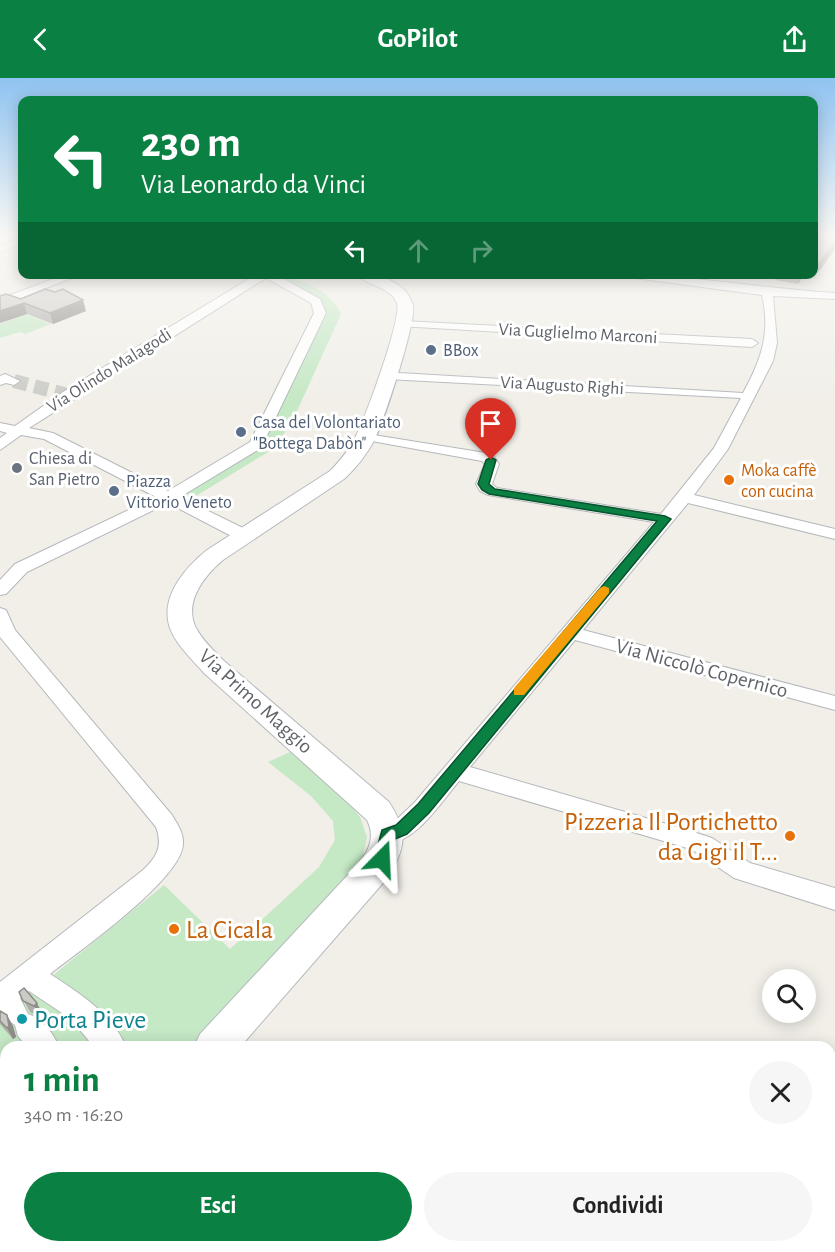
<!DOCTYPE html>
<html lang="it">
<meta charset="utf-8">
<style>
:root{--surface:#fff;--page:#f6f6f6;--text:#222;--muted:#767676;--accent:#0b8043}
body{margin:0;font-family:"Alegreya Sans",sans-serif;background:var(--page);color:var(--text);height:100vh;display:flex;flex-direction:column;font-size:22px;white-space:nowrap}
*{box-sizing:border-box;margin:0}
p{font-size:20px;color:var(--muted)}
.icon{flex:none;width:33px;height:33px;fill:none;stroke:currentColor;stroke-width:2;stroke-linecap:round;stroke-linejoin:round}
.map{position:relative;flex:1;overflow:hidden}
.side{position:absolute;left:0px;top:963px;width:836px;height:212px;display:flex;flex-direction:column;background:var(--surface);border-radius:18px 18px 0 0;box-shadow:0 3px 15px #0003}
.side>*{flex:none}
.top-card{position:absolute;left:18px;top:18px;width:800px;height:183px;border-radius:12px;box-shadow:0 3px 15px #0003;background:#0b8043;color:#fff;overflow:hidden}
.controls{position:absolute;left:762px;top:891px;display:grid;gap:12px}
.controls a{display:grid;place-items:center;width:54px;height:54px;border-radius:50%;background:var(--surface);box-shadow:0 3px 15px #0003;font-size:30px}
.pin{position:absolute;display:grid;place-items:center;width:51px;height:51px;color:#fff;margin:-62px -26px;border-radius:50% 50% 50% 0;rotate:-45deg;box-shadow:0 0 6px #0007}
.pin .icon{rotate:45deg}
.me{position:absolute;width:66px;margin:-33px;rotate:21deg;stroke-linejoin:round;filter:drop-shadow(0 0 4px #0008)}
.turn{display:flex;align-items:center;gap:21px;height:126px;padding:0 24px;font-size:27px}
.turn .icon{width:78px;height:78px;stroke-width:2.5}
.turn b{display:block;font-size:42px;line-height:51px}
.lanes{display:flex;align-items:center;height:57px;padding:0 24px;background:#0003;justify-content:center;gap:30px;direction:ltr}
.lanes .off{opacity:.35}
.round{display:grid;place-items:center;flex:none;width:63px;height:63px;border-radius:32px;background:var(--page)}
.summary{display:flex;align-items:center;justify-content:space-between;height:102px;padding:0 24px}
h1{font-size:36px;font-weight:600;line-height:45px;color:var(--accent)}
.button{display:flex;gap:12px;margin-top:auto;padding:12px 24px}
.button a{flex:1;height:69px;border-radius:36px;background:var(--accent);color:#fff;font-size:24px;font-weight:600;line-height:69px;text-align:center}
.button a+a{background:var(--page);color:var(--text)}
header{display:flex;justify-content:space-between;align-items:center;height:78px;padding:0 24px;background:var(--accent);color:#fff;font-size:27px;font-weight:600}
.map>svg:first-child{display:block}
.green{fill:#c5e8c5}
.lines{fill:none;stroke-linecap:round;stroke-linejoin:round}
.street-tunnel{stroke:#ccccc8;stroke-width:14;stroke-dasharray:14 7;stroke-linecap:butt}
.street-casing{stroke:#b5b8bc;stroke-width:2}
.secondary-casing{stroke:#b6babf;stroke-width:2}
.street{fill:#fff;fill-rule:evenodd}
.secondary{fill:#fff;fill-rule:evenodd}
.wall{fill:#afaea9}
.shaded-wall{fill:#8f8d8a}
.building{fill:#cccac5;stroke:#8f8d8a;stroke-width:1.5}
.route{fill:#0b8043;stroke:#07532c;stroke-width:1.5}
.slow{fill:#f59e0b}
.service-dot{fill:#5c6f8a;stroke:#fff;stroke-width:2}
.worship-dot{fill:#6b7280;stroke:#fff;stroke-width:2}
.food-dot{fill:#e8710a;stroke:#fff;stroke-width:2}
.culture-dot{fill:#0f9aa8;stroke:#fff;stroke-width:2}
.labels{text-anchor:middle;stroke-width:6;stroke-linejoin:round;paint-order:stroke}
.far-street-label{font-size:18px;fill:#5f6368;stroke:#fff}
.far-service-label{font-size:18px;fill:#4e5e75;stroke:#fff;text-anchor:start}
.far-worship-label{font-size:18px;fill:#5b616d;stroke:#fff;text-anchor:start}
.far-food-label{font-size:18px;fill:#c56008;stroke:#fff;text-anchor:start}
.street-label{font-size:21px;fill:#5f6368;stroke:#fff}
.near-food-label{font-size:26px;fill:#c56008;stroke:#fff;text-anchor:end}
.near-culture-label{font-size:26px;fill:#0d838f;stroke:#fff;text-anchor:start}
</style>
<header><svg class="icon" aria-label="back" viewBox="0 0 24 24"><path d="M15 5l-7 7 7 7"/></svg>GoPilot<svg class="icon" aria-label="share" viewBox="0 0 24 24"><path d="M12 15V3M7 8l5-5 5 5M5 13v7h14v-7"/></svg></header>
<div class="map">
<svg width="835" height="1174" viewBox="0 0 835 1174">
<rect width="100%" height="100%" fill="#f1efe8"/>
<g class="green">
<path d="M276 197H284C307 206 330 212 341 236L292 344 273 371 191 421 179 416 256 369 274 343 327 235 320 220 274 198Z"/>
<polygon points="25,236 51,246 25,256 20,254 0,260 0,246"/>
<polygon points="292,673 343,718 360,739 367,759 362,781 339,811 194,969 6,969 6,1168 19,1169 15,1174 0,1174 0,936 51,899 164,807 230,871 319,789 335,762 333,743 311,718 268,684"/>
</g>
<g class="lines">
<polyline class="street-tunnel" points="14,303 68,317"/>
<defs>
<g id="street">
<polygon points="22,160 22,166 0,174 0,168"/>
<polygon points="66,196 82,196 0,228 0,221"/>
<path d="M257 196H275L320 221 326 235 261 370 180 419 251 454 253 458 251 462H239L168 425 27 494 6 516 0 517V502L15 486 156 419 44 361 21 357 0 372V360L7 355 0 353V345L15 348 63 314ZM266 200 311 225 314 235 250 364 168 413 53 355 29 350Z"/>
<path d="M605 196C682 196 758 210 835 215V221L773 218 777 265 773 283 728 371 694 417 835 451V461L688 425 583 552 835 618V632L575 562 470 689 687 752 712 760 750 785 835 810V832L734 800 696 774 684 769 459 703C442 723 410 774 380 764L376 757 380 750 393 745 415 724 654 444 488 417 480 413 476 406 485 386 482 383 366 362 361 361V355L492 376 499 386 492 406 497 410 661 436 714 370 741 320 387 301 382 300V294L743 315C761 282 771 255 762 217Z"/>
<polygon points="403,243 752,261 758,265 752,269 399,248 399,244"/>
<polygon points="5,296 20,303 14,307 6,305 0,307 0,298"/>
<path d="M0 530 6 532 15 552 172 737C177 746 184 755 183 766 182 801 79 873 50 896 79 915 112 935 126 969H94L71 941 29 913 20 920 28 936C43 941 53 955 59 969H27L18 958 15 947 0 937V904L143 792C157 779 163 768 156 749L0 559Z"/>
<polygon points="0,987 6,989 6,1025 0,1022"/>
</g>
<g id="secondary">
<path d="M356 196C378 196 405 202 413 227 417 243 384 342 375 361 367 376 357 389 344 401L223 482C205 497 183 524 196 550 203 563 214 573 224 583L389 724C410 756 405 775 383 805L240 969H194L200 956 359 785C370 771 375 758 367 742L204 595C192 581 174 565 169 547 161 517 186 489 207 472L330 393C340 383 348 373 355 360 365 341 402 241 397 225 390 208 367 208 356 196Z"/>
<polygon points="23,1168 72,1168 69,1174 21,1174"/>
<polygon points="213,1168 262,1168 264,1174 216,1174"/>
</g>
</defs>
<use href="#street" class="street-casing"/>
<use href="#secondary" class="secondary-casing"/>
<use href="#street" class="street"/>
<use href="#secondary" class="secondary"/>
</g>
<g class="wall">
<polygon points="813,157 835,157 835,171 814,200 802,200 798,206 775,202 776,196 813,196"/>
<polygon points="0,218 21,221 86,233 53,246 27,236 0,245"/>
<polygon points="19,914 43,937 40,939 30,934"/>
<polygon points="0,933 13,948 16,959 13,961 0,946"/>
</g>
<g class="shaded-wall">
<polygon points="835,164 835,171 814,200 818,187"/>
<polygon points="800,196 803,196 802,200 798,206"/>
<polygon points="83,222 86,233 53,246 50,235"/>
<polygon points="24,225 27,236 0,245 0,233"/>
<polygon points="37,925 43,937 40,939 34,928"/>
<polygon points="7,937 13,948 16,959 13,961 7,950"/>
</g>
<g class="building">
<polygon points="813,157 835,157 835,164 818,187 813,187"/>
<polygon points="45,211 55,214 63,211 83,222 50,235 24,225 0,233 0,218 6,216 21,221"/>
<polygon points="24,910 37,925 34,928 23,923 19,914"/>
<polygon points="0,933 7,937 9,948 7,950 0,943"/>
</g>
<linearGradient id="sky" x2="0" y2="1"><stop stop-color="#8fc3f1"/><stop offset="0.49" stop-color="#f9f8f5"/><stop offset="1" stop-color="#f9f8f5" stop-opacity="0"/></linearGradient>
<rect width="835" height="322" fill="url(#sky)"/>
<polygon class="route" points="491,379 496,382 489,406 495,411 665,438 671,441 429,735 407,756 395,761 388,786 376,786 374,781 382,752 396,747 418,726 657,443 489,416 482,412 478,406 486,382"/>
<polygon class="slow" points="604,508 609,510 609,515 524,617 514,617 514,610 600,510"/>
<g class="service-dot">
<circle cx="431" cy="272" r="6"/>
<circle cx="241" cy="354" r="6"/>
<circle cx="114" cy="413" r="6"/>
</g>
<circle class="worship-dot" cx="17" cy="390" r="6"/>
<g class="food-dot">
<circle cx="729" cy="402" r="6"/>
<circle cx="790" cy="758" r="6"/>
<circle cx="174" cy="851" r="6"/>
</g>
<circle class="culture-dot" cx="22" cy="941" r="6"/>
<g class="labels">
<g class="far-street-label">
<text transform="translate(578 255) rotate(3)" y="6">Via Guglielmo Marconi</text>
<text transform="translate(109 292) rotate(-32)" y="6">Via Olindo Malagodi</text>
<text transform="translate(562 307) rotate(3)" y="6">Via Augusto Righi</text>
</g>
<g class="far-service-label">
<text x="443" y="278">BBox</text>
<text x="253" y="350">Casa del Volontariato<tspan x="253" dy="21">"Bottega Dabòn"</tspan></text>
<text x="126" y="409">Piazza<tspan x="126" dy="21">Vittorio Veneto</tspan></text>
</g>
<g class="far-worship-label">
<text x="29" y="386">Chiesa di<tspan x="29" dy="21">San Pietro</tspan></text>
</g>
<g class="far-food-label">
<text x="741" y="398">Moka caffè<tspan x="741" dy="21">con cucina</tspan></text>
</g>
<g class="street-label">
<text transform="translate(702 590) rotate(15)" y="7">Via Niccolò Copernico</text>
<text transform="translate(256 623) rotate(42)" y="7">Via Primo Maggio</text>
</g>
<g class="near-food-label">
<text x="778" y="752">Pizzeria Il Portichetto<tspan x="778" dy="30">da Gigi il T...</tspan></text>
<text x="186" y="860" text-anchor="start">La Cicala</text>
</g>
<g class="near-culture-label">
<text x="34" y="950">Porta Pieve</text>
</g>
</g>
</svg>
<div class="controls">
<a><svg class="icon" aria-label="search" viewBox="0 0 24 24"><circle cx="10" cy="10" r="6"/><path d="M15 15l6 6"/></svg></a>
</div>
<div class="pin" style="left:491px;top:382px;background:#d93025"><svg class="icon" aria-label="arrive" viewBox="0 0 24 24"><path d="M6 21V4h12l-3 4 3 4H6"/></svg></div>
<svg class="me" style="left:382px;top:781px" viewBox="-20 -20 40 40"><path d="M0-17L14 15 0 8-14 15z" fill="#0b8043" stroke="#fff" stroke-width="4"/></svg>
<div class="top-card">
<div class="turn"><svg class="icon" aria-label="left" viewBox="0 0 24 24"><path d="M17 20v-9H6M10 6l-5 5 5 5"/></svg><div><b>230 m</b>Via Leonardo da Vinci</div></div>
<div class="lanes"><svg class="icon" aria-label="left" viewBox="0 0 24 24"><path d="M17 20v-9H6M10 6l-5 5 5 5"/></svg><svg class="icon off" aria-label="ahead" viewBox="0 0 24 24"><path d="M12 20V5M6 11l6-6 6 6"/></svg><svg class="icon off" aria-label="right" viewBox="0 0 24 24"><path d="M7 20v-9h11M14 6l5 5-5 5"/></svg></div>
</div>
<section class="side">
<div class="summary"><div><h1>1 min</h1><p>340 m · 16:20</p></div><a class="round"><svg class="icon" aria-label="close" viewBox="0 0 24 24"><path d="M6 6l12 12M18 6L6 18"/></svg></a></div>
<div class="button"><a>Esci</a><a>Condividi</a></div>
</section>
</div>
